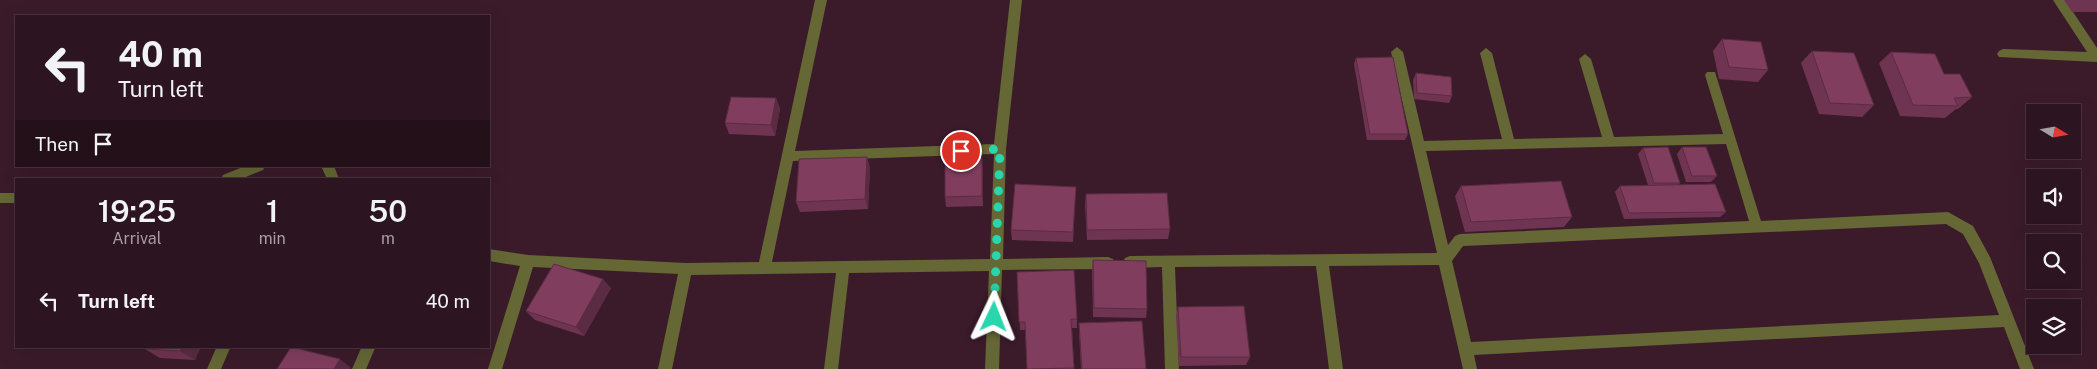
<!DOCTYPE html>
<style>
:root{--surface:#2c1420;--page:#38212d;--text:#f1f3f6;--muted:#a69ea5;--line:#48333e}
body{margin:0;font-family:"Public Sans",sans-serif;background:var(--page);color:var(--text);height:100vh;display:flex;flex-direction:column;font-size:19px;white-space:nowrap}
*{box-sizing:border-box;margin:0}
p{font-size:16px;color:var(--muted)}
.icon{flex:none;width:28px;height:28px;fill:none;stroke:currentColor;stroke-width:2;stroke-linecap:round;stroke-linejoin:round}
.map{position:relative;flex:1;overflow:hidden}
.sheet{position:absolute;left:15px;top:178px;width:475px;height:170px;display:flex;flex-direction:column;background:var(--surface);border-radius:0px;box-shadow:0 5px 20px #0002,0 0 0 1px var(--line)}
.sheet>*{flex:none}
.guide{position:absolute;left:15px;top:15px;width:475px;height:152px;border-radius:0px;box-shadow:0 5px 20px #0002,0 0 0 1px var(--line);background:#2c1420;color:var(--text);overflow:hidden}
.needle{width:32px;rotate:101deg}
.buttons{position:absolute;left:2026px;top:104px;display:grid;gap:10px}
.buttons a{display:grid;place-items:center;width:55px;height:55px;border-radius:0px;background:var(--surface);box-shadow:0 5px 20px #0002,0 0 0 1px var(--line);font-size:25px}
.pin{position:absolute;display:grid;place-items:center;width:42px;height:42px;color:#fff;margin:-21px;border:2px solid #fff;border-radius:50%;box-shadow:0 1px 5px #0007}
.me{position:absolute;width:55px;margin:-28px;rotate:2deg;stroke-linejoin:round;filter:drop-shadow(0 0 4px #0008)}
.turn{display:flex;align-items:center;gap:18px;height:105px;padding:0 20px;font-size:22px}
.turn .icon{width:65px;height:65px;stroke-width:2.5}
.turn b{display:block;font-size:35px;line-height:42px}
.then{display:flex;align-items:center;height:48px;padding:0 20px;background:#0003;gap:10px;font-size:19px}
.eta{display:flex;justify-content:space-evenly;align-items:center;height:85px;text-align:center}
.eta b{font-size:30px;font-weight:600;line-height:35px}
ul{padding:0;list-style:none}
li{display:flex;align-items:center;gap:15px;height:75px;padding:0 20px}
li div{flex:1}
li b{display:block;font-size:19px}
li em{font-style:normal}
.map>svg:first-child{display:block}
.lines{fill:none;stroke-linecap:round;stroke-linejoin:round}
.minor{fill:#656835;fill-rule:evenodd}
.wall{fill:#6f3451}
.shaded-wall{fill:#5a2b42}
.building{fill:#813d5e;stroke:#5a2b42}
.route{stroke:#28d5ad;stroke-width:9;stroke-dasharray:0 16.2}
</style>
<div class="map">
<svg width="2097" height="369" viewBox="0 0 2097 369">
<rect width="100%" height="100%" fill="#3b1b2a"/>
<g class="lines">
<g class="minor">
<path d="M815 0H827L795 151 994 144 1010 0H1022L1006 149 1003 259 1108 257 1113 259 1115 263 1113 267 1108 269 1002 270 999 369H985L989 271 849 273 838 369H824L836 273 691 275 672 369H658L678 274 533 267 502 369H488L520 266 489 261V249L528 255 686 263 759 262ZM994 154 990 259 772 262 793 161Z"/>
<polygon points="2053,0 2065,0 2097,48 2097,62 1999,57 1997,54 1999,51 2003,49 2087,52"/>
<path d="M1397 47 1403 52 1424 141 1502 139 1480 53 1486 48 1492 53 1514 139 1602 137 1579 59 1585 54 1591 59 1614 137 1723 134 1705 75 1707 72H1715L1761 221 1948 212 1973 226 1990 257 2034 369H2020L2004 327 1474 355 1477 369H1463L1439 265 1329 266 1343 369H1329L1316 266 1175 267 1179 369H1165L1162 267 1130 268 1125 266 1123 262 1125 258 1130 256 1437 253 1391 52ZM1726 144 1749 221 1460 234 1455 236 1448 245 1426 151ZM1946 224 1963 234 1979 263 1999 315 1471 342 1452 261 1463 246Z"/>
<polygon points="245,166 265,166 263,170 241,179 221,179 223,175"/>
<polygon points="321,166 334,166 339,179 327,179"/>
<rect x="0" y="193" width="16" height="10"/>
<polygon points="217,346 231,346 221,369 207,369"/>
<polygon points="362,346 376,346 366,369 352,369"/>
</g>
</g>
<g class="wall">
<polygon points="2064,0 2097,0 2097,12 2072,12"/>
<polygon points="1722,39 1768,70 1758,82 1719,79 1713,51"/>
<polygon points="1812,51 1874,105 1862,117 1819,114 1801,63"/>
<polygon points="1891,52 1944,74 1972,97 1958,109 1956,109 1945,118 1900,116 1879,63"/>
<polygon points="1356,58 1408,134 1405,140 1367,140 1354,64"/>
<polygon points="1416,73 1452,96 1449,103 1414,99 1413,80"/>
<polygon points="776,98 780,109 775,136 729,134 725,123"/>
<polygon points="1682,147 1717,176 1711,182 1686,182 1677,154"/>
<polygon points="1643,148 1680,183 1678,185 1726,212 1720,217 1624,219 1615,192 1620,186 1648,185 1638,154"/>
<polygon points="867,157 870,168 868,209 800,212 796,202"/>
<polygon points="983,168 983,206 946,207 945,197"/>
<polygon points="1461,186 1572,217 1564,227 1465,232 1455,196"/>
<polygon points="1076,187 1073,242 1012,240 1011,230"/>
<polygon points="1086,194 1170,229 1168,239 1087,240 1085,205"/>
<polygon points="1093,260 1147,309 1146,318 1093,317 1092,270"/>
<polygon points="1017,272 1077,319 1077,328 1072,328 1074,369 1027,369 1026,330 1020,330"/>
<polygon points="611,288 584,336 535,320 526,311"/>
<polygon points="1178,307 1250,357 1246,365 1179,366 1176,316"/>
<polygon points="1079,323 1146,369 1081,369 1079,332"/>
<polygon points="146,346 201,346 195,360 160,358 145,349"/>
</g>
<g class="shaded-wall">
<polygon points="776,98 780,109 775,136 771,125"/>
<polygon points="867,157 870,168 868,209 865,199"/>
<polygon points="982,157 983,168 983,206 982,196"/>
<polygon points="603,279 611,288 584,336 576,327"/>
<polygon points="183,346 201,346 195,360 180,351"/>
<polygon points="340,359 351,368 350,369 334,369"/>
</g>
<g class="building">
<polygon points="1722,39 1761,42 1768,70 1729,67"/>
<polygon points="1812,51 1854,53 1874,105 1830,103"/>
<polygon points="1891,52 1935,54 1944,74 1960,74 1972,97 1954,98 1958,106 1913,105"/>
<polygon points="1393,57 1408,134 1370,134 1356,58"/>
<polygon points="1416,73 1451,77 1452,96 1417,93"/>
<polygon points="731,97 776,98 771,125 725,123"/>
<polygon points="1668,147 1680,183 1654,183 1643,148"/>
<polygon points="1682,147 1706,147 1717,176 1692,176"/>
<polygon points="867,157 865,199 796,202 799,159"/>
<polygon points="982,157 982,196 945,197 945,158"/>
<polygon points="1561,181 1572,217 1471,222 1461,186"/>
<polygon points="1015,184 1076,187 1073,232 1011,230"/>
<polygon points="1715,184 1726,212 1629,213 1620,186"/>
<polygon points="1167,193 1170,229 1087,230 1086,194"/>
<polygon points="1093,260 1146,261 1147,309 1094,308"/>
<polygon points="554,264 603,279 576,327 526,311"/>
<polygon points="1074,270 1077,319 1071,319 1074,368 1027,369 1025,322 1019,322 1017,272"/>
<polygon points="1244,306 1250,357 1181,357 1178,307"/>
<polygon points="1142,321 1146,369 1082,369 1079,323"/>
<polygon points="146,346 183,346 180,351 145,349"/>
<polygon points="291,347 340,359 334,369 277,369"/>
</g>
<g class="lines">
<polyline class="route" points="961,151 1000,149 994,317"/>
</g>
</svg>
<div class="buttons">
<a><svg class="needle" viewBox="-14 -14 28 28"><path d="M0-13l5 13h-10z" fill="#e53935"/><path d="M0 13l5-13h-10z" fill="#a69ea5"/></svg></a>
<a><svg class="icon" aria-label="sound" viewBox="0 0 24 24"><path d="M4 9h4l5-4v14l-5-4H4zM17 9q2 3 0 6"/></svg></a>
<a><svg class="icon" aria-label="search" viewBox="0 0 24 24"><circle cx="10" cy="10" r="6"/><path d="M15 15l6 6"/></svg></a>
<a><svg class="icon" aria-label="layers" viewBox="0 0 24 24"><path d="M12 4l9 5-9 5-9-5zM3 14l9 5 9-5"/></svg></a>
</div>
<div class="pin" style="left:961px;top:151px;background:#d93025"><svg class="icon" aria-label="arrive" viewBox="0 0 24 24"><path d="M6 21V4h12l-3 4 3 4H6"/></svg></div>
<svg class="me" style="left:994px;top:317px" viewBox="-20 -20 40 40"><path d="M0-17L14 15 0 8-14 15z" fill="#28d5ad" stroke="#fff" stroke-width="4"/></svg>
<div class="guide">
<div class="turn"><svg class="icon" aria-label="left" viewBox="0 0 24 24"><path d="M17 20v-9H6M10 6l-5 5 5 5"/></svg><div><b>40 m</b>Turn left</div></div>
<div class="then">Then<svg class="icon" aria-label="arrive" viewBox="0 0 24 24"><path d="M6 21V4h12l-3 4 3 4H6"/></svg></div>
</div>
<section class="sheet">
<div class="eta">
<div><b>19:25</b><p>Arrival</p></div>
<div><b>1</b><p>min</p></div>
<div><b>50</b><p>m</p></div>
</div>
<ul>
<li><svg class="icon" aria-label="left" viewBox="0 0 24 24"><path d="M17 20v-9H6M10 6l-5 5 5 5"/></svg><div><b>Turn left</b></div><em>40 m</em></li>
</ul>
</section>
</div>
